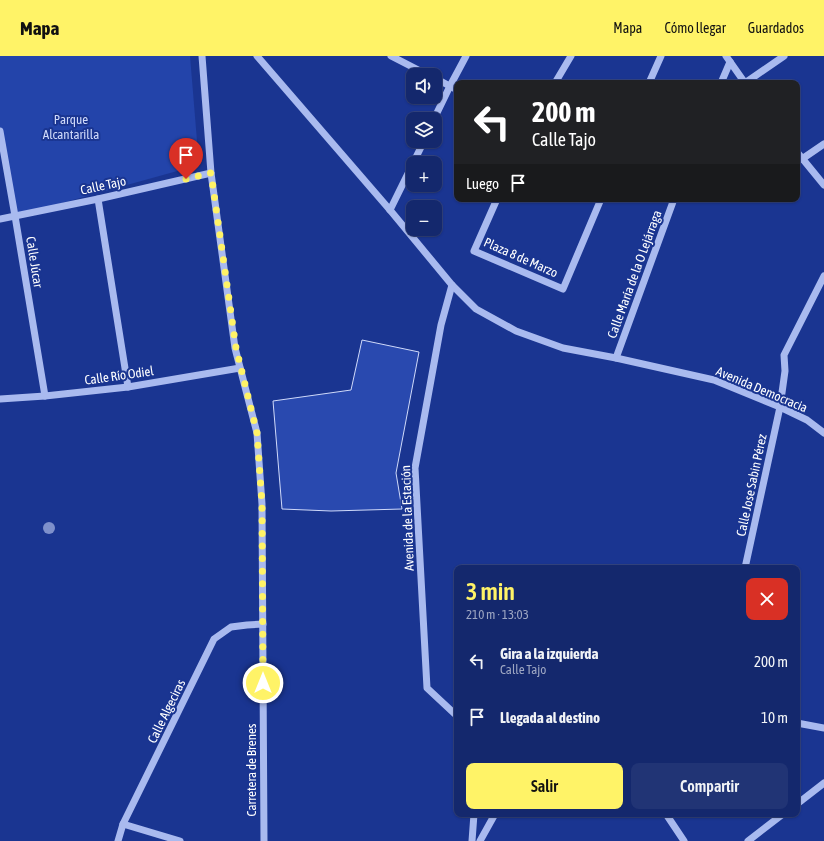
<!DOCTYPE html>
<html lang="es">
<meta charset="utf-8">
<style>
:root{--surface:#14286d;--page:#213475;--text:#f1f3f6;--muted:#9da6c2;--line:#334480;--accent:#fff367}
body{margin:0;font-family:"Asap Condensed",sans-serif;background:var(--page);color:var(--text);height:100vh;display:flex;flex-direction:column;font-size:15px;white-space:nowrap}
*{box-sizing:border-box;margin:0}
p{font-size:13px;color:var(--muted)}
.icon{flex:none;width:22px;height:22px;fill:none;stroke:currentColor;stroke-width:2;stroke-linecap:round;stroke-linejoin:round}
.map{position:relative;flex:1;overflow:hidden}
.side{position:absolute;left:454px;top:509px;width:346px;height:252px;display:flex;flex-direction:column;background:var(--surface);border-radius:8px;box-shadow:0 1px 3px #0004,0 0 0 1px var(--line)}
.side>*{flex:none}
.guide{position:absolute;left:454px;top:24px;width:346px;height:122px;border-radius:8px;box-shadow:0 1px 3px #0004,0 0 0 1px var(--line);background:#202124;color:#fff;overflow:hidden}
.tools{position:absolute;left:406px;top:12px;display:grid;gap:8px}
.tools a{display:grid;place-items:center;width:36px;height:36px;border-radius:8px;background:var(--surface);box-shadow:0 1px 3px #0004,0 0 0 1px var(--line);font-size:20px}
.pin{position:absolute;display:grid;place-items:center;width:34px;height:34px;color:#fff;margin:-41px -17px;border-radius:50% 50% 50% 0;rotate:-45deg;box-shadow:0 0 4px #0007}
.pin .icon{rotate:45deg}
.me{position:absolute;width:44px;margin:-22px;rotate:0deg;stroke-linejoin:round;filter:drop-shadow(0 0 3px #0008)}
.turn{display:flex;align-items:center;gap:14px;height:84px;padding:0 12px;font-size:18px}
.turn .icon{width:52px;height:52px;stroke-width:2.5}
.turn b{display:block;font-size:28px;line-height:34px}
.then{display:flex;align-items:center;height:38px;padding:0 12px;background:#0003;gap:8px;font-size:15px}
.round{display:grid;place-items:center;flex:none;width:42px;height:42px;border-radius:8px;background:var(--page)}
.head{display:flex;align-items:center;justify-content:space-between;height:68px;padding:0 12px}
h1{font-size:24px;font-weight:600;line-height:30px;color:var(--accent)}
.action{display:flex;gap:8px;margin-top:auto;padding:8px 12px}
.action a{flex:1;height:46px;border-radius:8px;background:var(--accent);color:#111;font-size:16px;font-weight:600;line-height:46px;text-align:center}
.action a+a{background:var(--page);color:var(--text)}
ul{padding:0;list-style:none}
li{display:flex;align-items:center;gap:12px;height:56px;padding:0 12px}
li div{flex:1}
li b{display:block;font-size:15px}
li em{font-style:normal}
header{display:flex;align-items:center;gap:24px;box-sizing:border-box;height:56px;padding:0 20px;background:var(--accent);color:#111}
header strong{font-size:19px}
nav{display:flex;gap:22px;margin-inline-start:auto;font-size:14px}
.map>svg:first-child{display:block}
.green{fill:#2344aa}
.building{fill:#2949af;stroke:#d0dafa}
.lines{fill:none;stroke-linecap:round;stroke-linejoin:round}
.minor{stroke:#a9baef;stroke-width:7}
.tree{fill:#7e90cb}
.route{stroke:#fff367;stroke-width:7;stroke-dasharray:0 12.6}
.labels{text-anchor:middle;stroke-width:4;stroke-linejoin:round;paint-order:stroke}
.park-label{font-size:13px;fill:#d0dafa;stroke:#1a3591}
.street-label{font-size:13px;fill:#fff;stroke:#1a3591}
</style>
<header>
<strong>Mapa</strong>
<nav><a>Mapa</a><a>Cómo llegar</a><a>Guardados</a></nav>
</header>
<div class="map">
<svg width="824" height="785" viewBox="0 0 824 785">
<rect width="100%" height="100%" fill="#1a3591"/>
<polygon class="green" points="0,0 190,0 199,109 15,160 0,75"/>
<polygon class="building" points="362,284 419,296 396,417 402,453 331,455 282,453 273,345 351,334"/>
<g class="lines">
<g class="minor">
<polyline points="202,0 211,117 235,292 257,377 262,448 264,785"/>
<polyline points="257,0 390,154 452,229 476,253 516,275 563,292 616,302 714,324 780,351 807,364 824,377"/>
<polyline points="391,0 428,19"/>
<polyline points="726,0 745,27"/>
<polyline points="435,22 457,34"/>
<polyline points="555,27 571,0"/>
<polyline points="649,27 661,0"/>
<polyline points="721,27 730,6"/>
<polyline points="745,27 784,0"/>
<polyline points="434,63 450,30 466,0"/>
<polyline points="0,75 15,160 45,340"/>
<polyline points="797,96 824,129"/>
<polyline points="802,103 824,88"/>
<polyline points="98,143 128,331"/>
<polyline points="497,143 474,195 563,233 601,143"/>
<polyline points="390,154 424,85"/>
<polyline points="0,163 98,143 211,117"/>
<polyline points="452,229 441,269 415,412 427,632 457,660"/>
<polyline points="616,302 674,143"/>
<polyline points="0,343 45,340 128,331 240,312"/>
<polyline points="745,512 780,351 785,315 784,299 824,220"/>
<polyline points="797,667 824,672"/>
<polyline points="797,748 824,727"/>
<polyline points="665,758 666,758 684,785"/>
<polyline points="123,768 180,785"/>
<polyline points="118,785 123,768 214,583 231,571 247,569 263,568"/>
<polyline points="472,785 474,758"/>
<polyline points="480,785 495,758"/>
<polyline points="748,785 783,758"/>
</g>
</g>
<circle class="tree" cx="49" cy="472" r="6"/>
<g class="lines">
<polyline class="route" points="186,123 211,117 236,292 257,377 262,448 263,627"/>
</g>
<g class="labels">
<g class="park-label">
<text x="71" y="68">Parque<tspan x="71" dy="15">Alcantarilla</tspan></text>
</g>
<g class="street-label">
<text transform="translate(103 129) rotate(-12)" y="5">Calle Tajo</text>
<text transform="translate(521 201) rotate(24)" y="5">Plaza 8 de Marzo</text>
<text transform="translate(35 206) rotate(81)" y="5">Calle Júcar</text>
<text transform="translate(634 218) rotate(-70)" y="5">Calle María de la O Lejárraga</text>
<text transform="translate(119 319) rotate(-8)" y="5">Calle Río Odiel</text>
<text transform="translate(762 333) rotate(23)" y="5">Avenida Democracia</text>
<text transform="translate(751 429) rotate(-78)" y="5">Calle Jose Sabin Pérez</text>
<text transform="translate(407 462) rotate(-92)" y="5">Avenida de la Estación</text>
<text transform="translate(166 655) rotate(-64)" y="5">Calle Algeciras</text>
<text transform="translate(251 714) rotate(-90)" y="5">Carretera de Brenes</text>
</g>
</g>
</svg>
<div class="tools">
<a><svg class="icon" aria-label="sound" viewBox="0 0 24 24"><path d="M4 9h4l5-4v14l-5-4H4zM17 9q2 3 0 6"/></svg></a>
<a><svg class="icon" aria-label="layers" viewBox="0 0 24 24"><path d="M12 4l9 5-9 5-9-5zM3 14l9 5 9-5"/></svg></a>
<a>+</a>
<a>−</a>
</div>
<div class="pin" style="left:186px;top:123px;background:#d93025"><svg class="icon" aria-label="arrive" viewBox="0 0 24 24"><path d="M6 21V4h12l-3 4 3 4H6"/></svg></div>
<svg class="me" style="left:263px;top:627px" viewBox="-20 -20 40 40"><circle r="17" fill="#fff367" stroke="#fff" stroke-width="3"/><path d="M0-11L8 9 0 5-8 9z" fill="#fff"/></svg>
<div class="guide">
<div class="turn"><svg class="icon" aria-label="left" viewBox="0 0 24 24"><path d="M17 20v-9H6M10 6l-5 5 5 5"/></svg><div><b>200 m</b>Calle Tajo</div></div>
<div class="then">Luego<svg class="icon" aria-label="arrive" viewBox="0 0 24 24"><path d="M6 21V4h12l-3 4 3 4H6"/></svg></div>
</div>
<section class="side">
<div class="head"><div><h1>3 min</h1><p>210 m · 13:03</p></div><a class="round" style="background:#d93025;color:#fff"><svg class="icon" aria-label="close" viewBox="0 0 24 24"><path d="M6 6l12 12M18 6L6 18"/></svg></a></div>
<ul>
<li><svg class="icon" aria-label="left" viewBox="0 0 24 24"><path d="M17 20v-9H6M10 6l-5 5 5 5"/></svg><div><b>Gira a la izquierda</b><p>Calle Tajo</p></div><em>200 m</em></li>
<li><svg class="icon" aria-label="arrive" viewBox="0 0 24 24"><path d="M6 21V4h12l-3 4 3 4H6"/></svg><div><b>Llegada al destino</b></div><em>10 m</em></li>
</ul>
<div class="action"><a>Salir</a><a>Compartir</a></div>
</section>
</div>
